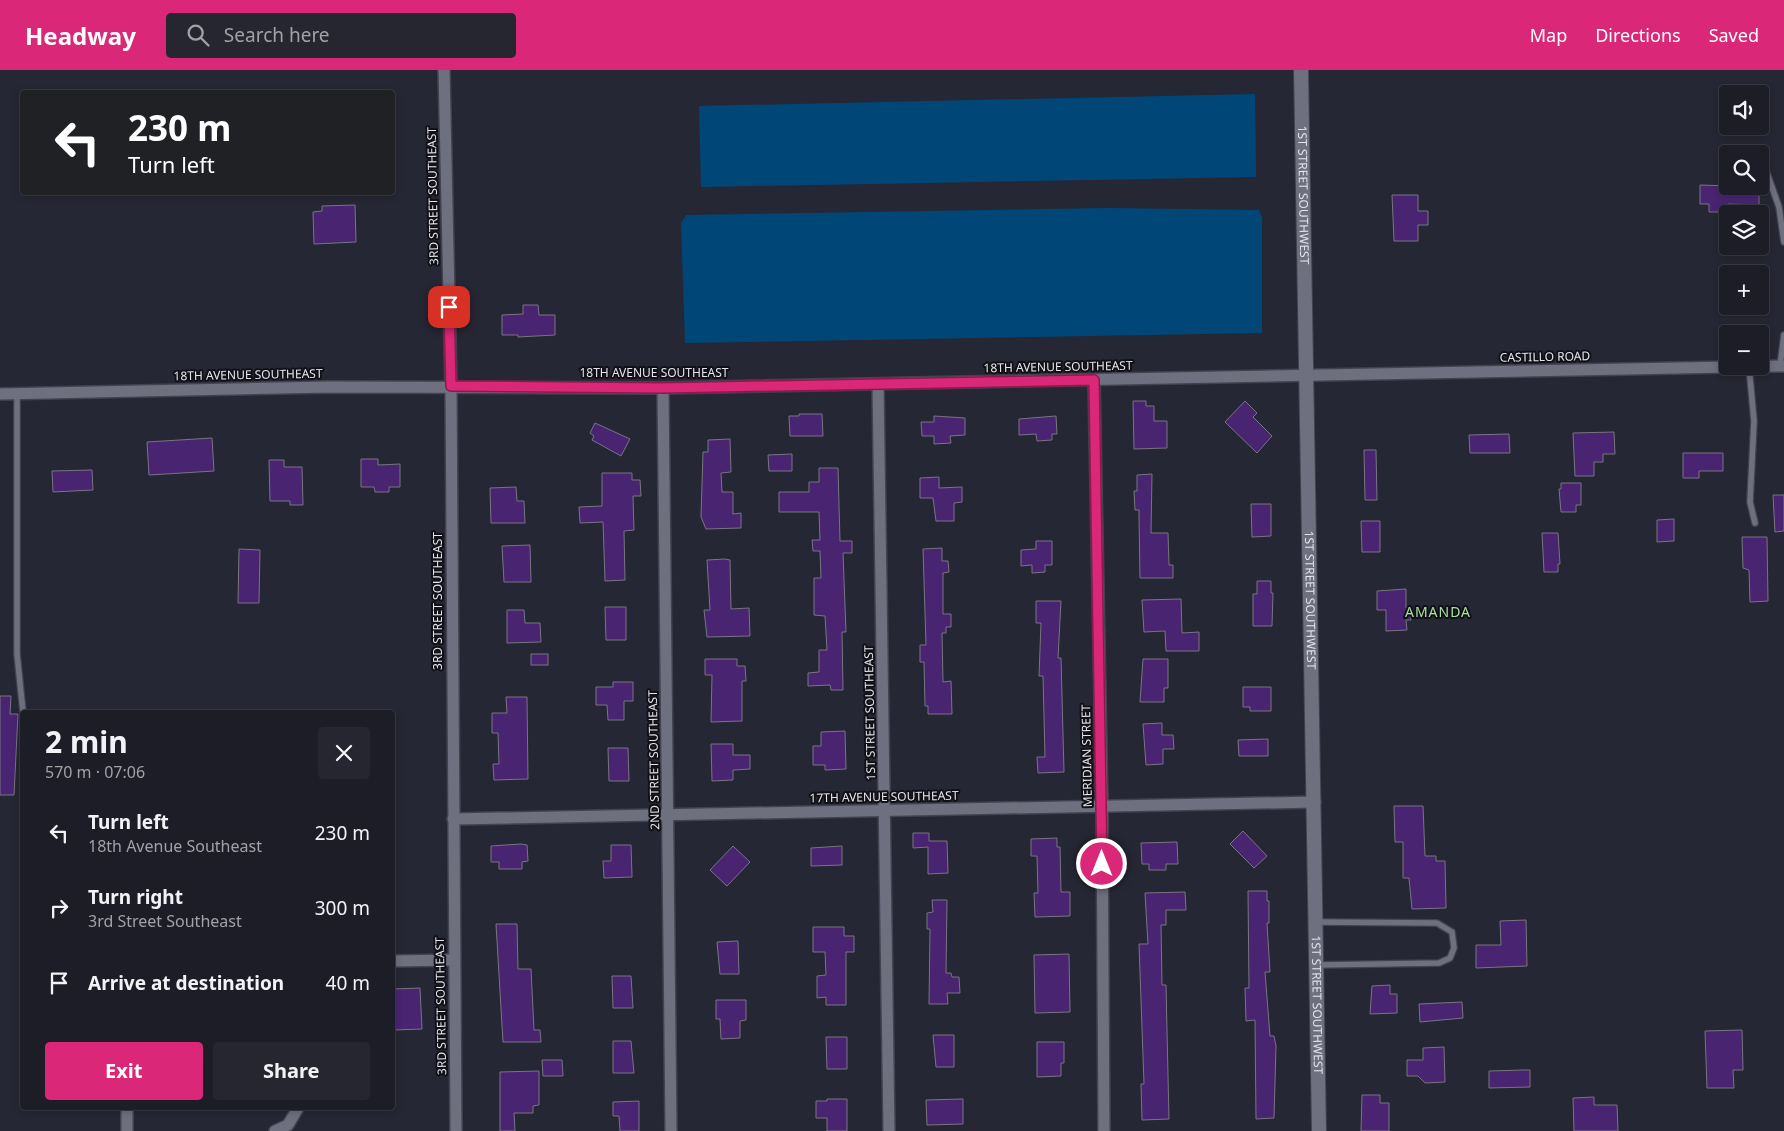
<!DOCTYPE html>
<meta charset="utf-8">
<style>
:root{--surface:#1c1d27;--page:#25262f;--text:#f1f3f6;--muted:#a0a2a7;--line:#3a3b44;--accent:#db2777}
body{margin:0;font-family:"Noto Sans",sans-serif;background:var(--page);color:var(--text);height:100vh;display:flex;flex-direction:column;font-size:19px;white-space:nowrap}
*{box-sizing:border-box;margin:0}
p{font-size:16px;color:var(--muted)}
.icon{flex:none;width:28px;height:28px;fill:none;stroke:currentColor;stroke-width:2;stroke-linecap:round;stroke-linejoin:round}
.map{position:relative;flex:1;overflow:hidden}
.sheet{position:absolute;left:20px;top:640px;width:375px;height:400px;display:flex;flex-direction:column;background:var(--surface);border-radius:5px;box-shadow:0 2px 8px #0003,0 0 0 1px var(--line)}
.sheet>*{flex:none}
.banner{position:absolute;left:20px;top:20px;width:375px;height:105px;border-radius:5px;box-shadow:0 2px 8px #0003,0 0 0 1px var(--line);background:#202124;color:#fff;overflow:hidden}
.fabs{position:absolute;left:1719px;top:15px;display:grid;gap:10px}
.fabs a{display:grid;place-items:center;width:50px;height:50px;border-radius:5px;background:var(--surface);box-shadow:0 2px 8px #0003,0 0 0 1px var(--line);font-size:25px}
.pin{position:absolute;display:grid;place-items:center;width:42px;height:42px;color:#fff;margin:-21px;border-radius:10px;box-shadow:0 2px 8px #0006}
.me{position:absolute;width:55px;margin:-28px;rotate:0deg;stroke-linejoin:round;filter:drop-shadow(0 0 4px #0008)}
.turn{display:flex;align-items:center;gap:18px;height:105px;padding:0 25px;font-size:22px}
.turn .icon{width:65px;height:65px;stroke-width:2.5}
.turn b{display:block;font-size:35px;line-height:42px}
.round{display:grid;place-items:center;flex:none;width:52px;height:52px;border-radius:5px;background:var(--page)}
.head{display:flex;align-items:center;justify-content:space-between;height:85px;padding:0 25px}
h1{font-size:30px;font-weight:700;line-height:38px}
.action{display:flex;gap:10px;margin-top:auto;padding:10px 25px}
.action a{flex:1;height:58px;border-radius:5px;background:var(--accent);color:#fff;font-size:20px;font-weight:700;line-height:58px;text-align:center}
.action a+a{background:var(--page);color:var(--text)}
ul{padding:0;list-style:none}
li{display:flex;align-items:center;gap:15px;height:75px;padding:0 25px}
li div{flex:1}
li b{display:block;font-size:19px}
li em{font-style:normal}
header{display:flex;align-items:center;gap:30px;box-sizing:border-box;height:70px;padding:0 25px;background:var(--accent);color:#fff}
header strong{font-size:24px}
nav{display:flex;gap:28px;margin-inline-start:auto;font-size:18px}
.search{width:350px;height:45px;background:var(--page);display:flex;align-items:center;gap:12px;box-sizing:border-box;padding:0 18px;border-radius:5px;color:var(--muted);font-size:19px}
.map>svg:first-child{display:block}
.water{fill:#004777}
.building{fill:#492471;stroke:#797483}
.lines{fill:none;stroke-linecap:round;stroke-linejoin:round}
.service-casing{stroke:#42434e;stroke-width:8}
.minor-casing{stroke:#42434e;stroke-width:14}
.tertiary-casing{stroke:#42434e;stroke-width:16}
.service{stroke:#6e6f7f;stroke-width:5.5}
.minor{stroke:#6e6f7f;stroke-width:11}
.tertiary{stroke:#6e6f7f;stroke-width:14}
.route-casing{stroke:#8e194d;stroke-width:12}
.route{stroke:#db2777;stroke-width:9}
.labels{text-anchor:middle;stroke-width:4;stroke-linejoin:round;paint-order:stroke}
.street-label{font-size:12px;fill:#e4e5ee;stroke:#101016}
.neighbourhood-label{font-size:14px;letter-spacing:1px;fill:#aae0a2;stroke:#101016}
</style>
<header>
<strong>Headway</strong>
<div class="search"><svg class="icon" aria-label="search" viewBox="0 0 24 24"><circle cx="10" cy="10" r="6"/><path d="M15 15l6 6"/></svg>Search here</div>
<nav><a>Map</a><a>Directions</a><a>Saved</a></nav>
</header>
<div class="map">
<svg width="1784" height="1061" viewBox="0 0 1784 1061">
<rect width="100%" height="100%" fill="#262734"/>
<g class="water">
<polygon points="1255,24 1256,107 701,117 699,36"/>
<polygon points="1108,138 1259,140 1262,148 1262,263 685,273 681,153 686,145"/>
</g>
<g class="building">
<polygon points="1700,115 1759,117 1759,135 1728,134 1728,142 1709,142 1709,134 1700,134"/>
<polygon points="1392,125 1418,125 1418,141 1428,141 1428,155 1418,155 1418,171 1394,171"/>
<polygon points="355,135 356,172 314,174 313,142 322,141 322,136"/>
<polygon points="523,235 538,235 539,245 555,245 555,265 518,267 518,265 502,265 502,245 523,244"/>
<polygon points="1133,331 1146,331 1146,336 1154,336 1154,351 1167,351 1167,378 1134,379"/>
<polygon points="1245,331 1257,343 1253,347 1272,366 1257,383 1225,352"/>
<polygon points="799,344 822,344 823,366 790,366 789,346 799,346"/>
<polygon points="934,346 965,348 965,365 950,366 951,373 934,374 934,366 922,366 921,352 934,352"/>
<polygon points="1056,346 1057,364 1052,364 1052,370 1037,371 1036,364 1019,365 1019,349"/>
<polygon points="595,353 630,369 621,386 592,370 594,366 590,363"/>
<polygon points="1614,362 1615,384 1603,384 1603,392 1594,392 1594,406 1575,406 1573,363"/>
<polygon points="1509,364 1510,383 1470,383 1469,365"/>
<polygon points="212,368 214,401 149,405 147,372"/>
<polygon points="730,369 731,402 721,403 722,422 733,422 733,444 741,443 741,458 706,459 701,447 703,382 708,382 708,370"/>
<polygon points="1364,380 1376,380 1377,430 1365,430"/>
<polygon points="1683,383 1723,383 1723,401 1699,401 1699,408 1683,408"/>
<polygon points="792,384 792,401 769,401 768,385"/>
<polygon points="361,389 378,389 378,395 400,394 400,417 389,417 389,422 375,422 374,417 361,417"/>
<polygon points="269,390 284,390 284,397 302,397 303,435 290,435 290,431 270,431"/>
<polygon points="819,398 838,398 840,471 852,471 852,483 843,483 846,562 842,562 843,620 831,620 830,615 808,616 808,603 819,602 819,580 827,580 825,546 814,545 814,508 821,508 820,481 813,481 812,470 820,470 819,442 779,442 779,422 809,422 809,412 819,412"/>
<polygon points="92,400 93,420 53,422 52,401"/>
<polygon points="602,403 632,403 632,410 640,410 641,426 633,426 634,460 624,461 625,510 605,511 603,452 580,453 579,437 602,436"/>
<polygon points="1152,404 1151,463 1168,463 1169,495 1173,495 1173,508 1140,508 1139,446 1139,440 1135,440 1134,421 1137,421 1137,405"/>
<polygon points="939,407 939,418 962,417 962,432 954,433 954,451 936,451 933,428 920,428 920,408"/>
<polygon points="1561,413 1581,413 1581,435 1576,435 1576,442 1561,442 1559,419 1561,419"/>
<polygon points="516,417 517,431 524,431 525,453 491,453 490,418"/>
<polygon points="1773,425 1784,425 1784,461 1775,462"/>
<polygon points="1251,434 1271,434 1271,466 1252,467"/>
<polygon points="1674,449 1674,471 1657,472 1657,450"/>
<polygon points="1361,451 1380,451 1380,482 1362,482"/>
<polygon points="1542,463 1558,463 1560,494 1558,494 1558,502 1544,502"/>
<polygon points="1742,467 1767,467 1768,531 1750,532 1749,500 1743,498"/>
<polygon points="1036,471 1052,471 1052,495 1045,495 1045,502 1032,503 1032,495 1021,496 1021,480 1036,479"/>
<polygon points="530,475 531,512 504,512 502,476"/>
<polygon points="942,478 942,491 948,491 949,502 943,503 943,544 951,544 951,557 946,557 946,563 942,563 943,612 951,611 952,644 928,644 928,636 925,636 924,592 920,592 920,575 926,575 923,479"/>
<polygon points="239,479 260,480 259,533 238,533"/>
<polygon points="725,489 730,490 731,539 749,538 750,566 707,567 704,540 710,540 707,490"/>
<polygon points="1257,511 1271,511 1271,523 1273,523 1272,556 1253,556 1253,524 1257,524"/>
<polygon points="1406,519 1406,538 1410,538 1411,550 1406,550 1407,560 1386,561 1386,540 1377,540 1377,521"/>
<polygon points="1181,529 1182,563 1199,562 1199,581 1166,581 1165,561 1144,562 1142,530"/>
<polygon points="1036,531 1061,531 1058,588 1061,588 1064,702 1038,703 1037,687 1045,687 1043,606 1039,606 1041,553 1036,553"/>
<polygon points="605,537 626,537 626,570 606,570"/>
<polygon points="507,540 524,540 525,553 540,553 541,572 507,573"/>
<rect x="531" y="584" width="17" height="11"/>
<polygon points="705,589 737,589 737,596 745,596 746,611 742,611 742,651 711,652 712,605 705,605"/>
<polygon points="1143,589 1168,589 1168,618 1164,618 1164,632 1140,632"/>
<polygon points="613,612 633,612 633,631 624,631 624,650 608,650 607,635 596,635 596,617 613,617"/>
<polygon points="1243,617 1271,617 1271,641 1250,641 1250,637 1243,637"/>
<polygon points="0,626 11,626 10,644 18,644 14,725 0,725"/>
<polygon points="506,627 527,627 528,709 494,710 493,694 499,694 498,663 492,663 492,643 507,643"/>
<polygon points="1162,653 1162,665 1173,665 1174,679 1163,679 1163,694 1146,695 1143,654"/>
<polygon points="845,661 846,699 825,700 825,695 813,695 813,676 821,676 821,662"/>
<polygon points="1268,669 1268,686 1239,686 1238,670"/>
<polygon points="711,674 733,674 733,685 750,685 750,699 733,700 733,710 712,711"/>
<polygon points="608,678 628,678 629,711 609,711"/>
<polygon points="1394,736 1423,736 1425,786 1436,786 1436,791 1445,791 1446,838 1412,839 1409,808 1403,808 1403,772 1395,772"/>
<polygon points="1243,761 1267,786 1254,798 1230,774"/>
<polygon points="913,763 929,763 929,771 947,771 948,803 928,804 928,777 913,778"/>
<polygon points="1057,768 1057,777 1060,777 1061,822 1070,822 1070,846 1035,847 1034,823 1038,823 1037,786 1031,786 1031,769"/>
<polygon points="1177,772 1178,794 1166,794 1166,800 1149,800 1149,794 1142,794 1141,773"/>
<polygon points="521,774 527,775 528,791 522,792 522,799 499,799 499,792 491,792 491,776"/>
<polygon points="611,775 631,775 632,807 604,808 603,791 611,791"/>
<polygon points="733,776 750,792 727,816 710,800"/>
<polygon points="842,776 842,795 811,796 811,778"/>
<polygon points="1248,821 1267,821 1267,831 1269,831 1269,853 1267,853 1270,902 1265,902 1270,966 1274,966 1276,976 1274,1048 1256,1049 1255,950 1246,951 1245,918 1249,918"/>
<polygon points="1185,822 1186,840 1166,840 1166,855 1161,855 1162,915 1166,915 1169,1049 1142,1050 1141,1014 1144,1014 1139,874 1148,874 1145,823"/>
<polygon points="932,830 947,830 946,903 951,903 952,907 959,907 960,923 947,923 948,934 929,934 930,859 927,859 927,843 933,842"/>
<polygon points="1526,850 1527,896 1476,898 1476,875 1501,875 1500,851"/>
<polygon points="496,854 517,854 518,899 531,899 534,960 540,960 541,972 503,972"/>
<polygon points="813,857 844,857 844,866 854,866 854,882 846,882 846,935 826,935 826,927 817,928 817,906 826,905 825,882 813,882"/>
<polygon points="738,871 739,904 720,904 717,872"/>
<polygon points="1069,884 1070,942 1035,943 1034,885"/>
<polygon points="612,906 631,906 633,938 613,938"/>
<polygon points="1390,915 1390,924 1397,924 1397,943 1370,944 1372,916"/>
<polygon points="420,918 422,959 394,960 393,919"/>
<polygon points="716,930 746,930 746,950 740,951 740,968 721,969 720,949 716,949"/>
<polygon points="1462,932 1463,948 1420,952 1419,934"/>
<polygon points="1742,960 1743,1000 1733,1000 1734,1018 1707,1018 1705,961"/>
<polygon points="933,965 954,965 954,997 936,997"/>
<polygon points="826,967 847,967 847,999 827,999"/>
<polygon points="613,971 631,971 634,1003 613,1003"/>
<polygon points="1037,972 1064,972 1064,993 1061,993 1061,1006 1037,1007"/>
<polygon points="1444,977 1445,1012 1425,1013 1418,1006 1407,1006 1407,990 1423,990 1423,978"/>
<polygon points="542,990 562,990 563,1006 543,1006"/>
<polygon points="1523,1000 1530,1000 1530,1017 1489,1018 1489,1001"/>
<polygon points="539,1001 539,1035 533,1036 533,1043 514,1043 515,1061 500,1061 500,1002"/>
<polygon points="1362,1025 1380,1025 1380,1033 1389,1033 1389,1061 1361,1061"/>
<polygon points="1594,1027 1594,1035 1617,1035 1618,1061 1574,1061 1573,1028"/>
<polygon points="827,1029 847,1029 847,1061 827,1061 827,1048 816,1048 816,1031 827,1031"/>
<polygon points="963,1029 963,1054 927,1055 926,1030"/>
<polygon points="639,1031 639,1061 620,1061 619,1046 613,1046 613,1032"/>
</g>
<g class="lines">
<defs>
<g id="service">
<polyline points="1762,89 1779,137 1784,172"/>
<polyline points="1780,296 1784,265"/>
<polyline points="1749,297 1754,351 1750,432 1755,453"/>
<polyline points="17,324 17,584 23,642"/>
<polyline points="1316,852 1437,853 1452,862 1454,878 1450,888 1439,893 1317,895"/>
</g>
<g id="minor">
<polyline points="444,0 451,316 456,1061"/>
<polyline points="1094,310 1102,736 1104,1061"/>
<polyline points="878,314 889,1061"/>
<polyline points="663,318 671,1061"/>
<polyline points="0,324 328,317 663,318 1784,296"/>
<polyline points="453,749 1315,732"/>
<polyline points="392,891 454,890"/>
<polyline points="127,1038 127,1061"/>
<polyline points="275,1061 288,1055 298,1038"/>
</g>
<g id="tertiary">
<path id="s1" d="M1301 0 1319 1061"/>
</g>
</defs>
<use href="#service" class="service-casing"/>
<use href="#minor" class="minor-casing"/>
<use href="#tertiary" class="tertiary-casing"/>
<use href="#service" class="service"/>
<use href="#minor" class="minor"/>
<use href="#tertiary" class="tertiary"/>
</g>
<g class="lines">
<defs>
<polyline id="route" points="449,237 451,316 662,318 1094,310 1102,794"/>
</defs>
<use href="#route" class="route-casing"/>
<use href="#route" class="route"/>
</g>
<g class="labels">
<g class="street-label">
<text transform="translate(433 126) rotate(-91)" y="4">3RD STREET SOUTHEAST</text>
<text dy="4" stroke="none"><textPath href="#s1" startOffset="125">1ST STREET SOUTHWEST</textPath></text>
<text transform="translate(1545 287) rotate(-1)" y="4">CASTILLO ROAD</text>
<text transform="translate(1058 297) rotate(-1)" y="4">18TH AVENUE SOUTHEAST</text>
<text x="654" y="307">18TH AVENUE SOUTHEAST</text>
<text transform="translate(248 305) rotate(-1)" y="4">18TH AVENUE SOUTHEAST</text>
<text dy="4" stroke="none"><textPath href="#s1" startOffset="530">1ST STREET SOUTHWEST</textPath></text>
<text transform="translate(438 531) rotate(-90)" y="4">3RD STREET SOUTHEAST</text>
<text transform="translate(870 643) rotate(-91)" y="4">1ST STREET SOUTHEAST</text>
<text transform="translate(1087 686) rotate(-91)" y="4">MERIDIAN STREET</text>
<text transform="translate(654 690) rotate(-91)" y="4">2ND STREET SOUTHEAST</text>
<text transform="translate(884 727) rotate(-1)" y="4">17TH AVENUE SOUTHEAST</text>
<text dy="4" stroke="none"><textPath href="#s1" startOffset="935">1ST STREET SOUTHWEST</textPath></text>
<text transform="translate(441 936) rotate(-91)" y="4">3RD STREET SOUTHEAST</text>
</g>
<g class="neighbourhood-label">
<text x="1438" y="547">AMANDA</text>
</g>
</g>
</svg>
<div class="fabs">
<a><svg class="icon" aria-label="sound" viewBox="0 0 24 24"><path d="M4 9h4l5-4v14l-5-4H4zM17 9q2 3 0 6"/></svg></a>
<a><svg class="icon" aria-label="search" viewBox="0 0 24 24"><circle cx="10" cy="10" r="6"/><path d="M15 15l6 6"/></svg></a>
<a><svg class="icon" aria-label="layers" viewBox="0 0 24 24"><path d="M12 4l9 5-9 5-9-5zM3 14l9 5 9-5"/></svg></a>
<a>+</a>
<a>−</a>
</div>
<div class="pin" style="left:449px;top:237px;background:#d93025"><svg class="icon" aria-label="arrive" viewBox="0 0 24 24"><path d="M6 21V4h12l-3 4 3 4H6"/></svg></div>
<svg class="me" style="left:1102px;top:794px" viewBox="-20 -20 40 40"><circle r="17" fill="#db2777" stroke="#fff" stroke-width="3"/><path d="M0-11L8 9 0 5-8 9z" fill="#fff"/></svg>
<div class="banner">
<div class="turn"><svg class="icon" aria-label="left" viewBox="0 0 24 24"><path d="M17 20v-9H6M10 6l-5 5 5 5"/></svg><div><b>230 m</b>Turn left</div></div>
</div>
<section class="sheet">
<div class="head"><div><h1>2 min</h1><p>570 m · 07:06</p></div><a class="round"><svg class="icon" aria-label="close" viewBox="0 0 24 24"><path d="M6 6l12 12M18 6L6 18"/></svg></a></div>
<ul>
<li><svg class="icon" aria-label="left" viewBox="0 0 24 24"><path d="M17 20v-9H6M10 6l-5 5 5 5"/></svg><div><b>Turn left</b><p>18th Avenue Southeast</p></div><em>230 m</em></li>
<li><svg class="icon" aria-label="right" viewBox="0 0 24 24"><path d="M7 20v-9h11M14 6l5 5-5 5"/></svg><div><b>Turn right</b><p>3rd Street Southeast</p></div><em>300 m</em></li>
<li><svg class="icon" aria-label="arrive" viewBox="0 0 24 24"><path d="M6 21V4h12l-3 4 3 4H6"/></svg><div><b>Arrive at destination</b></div><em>40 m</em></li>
</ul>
<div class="action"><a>Exit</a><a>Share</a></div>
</section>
</div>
